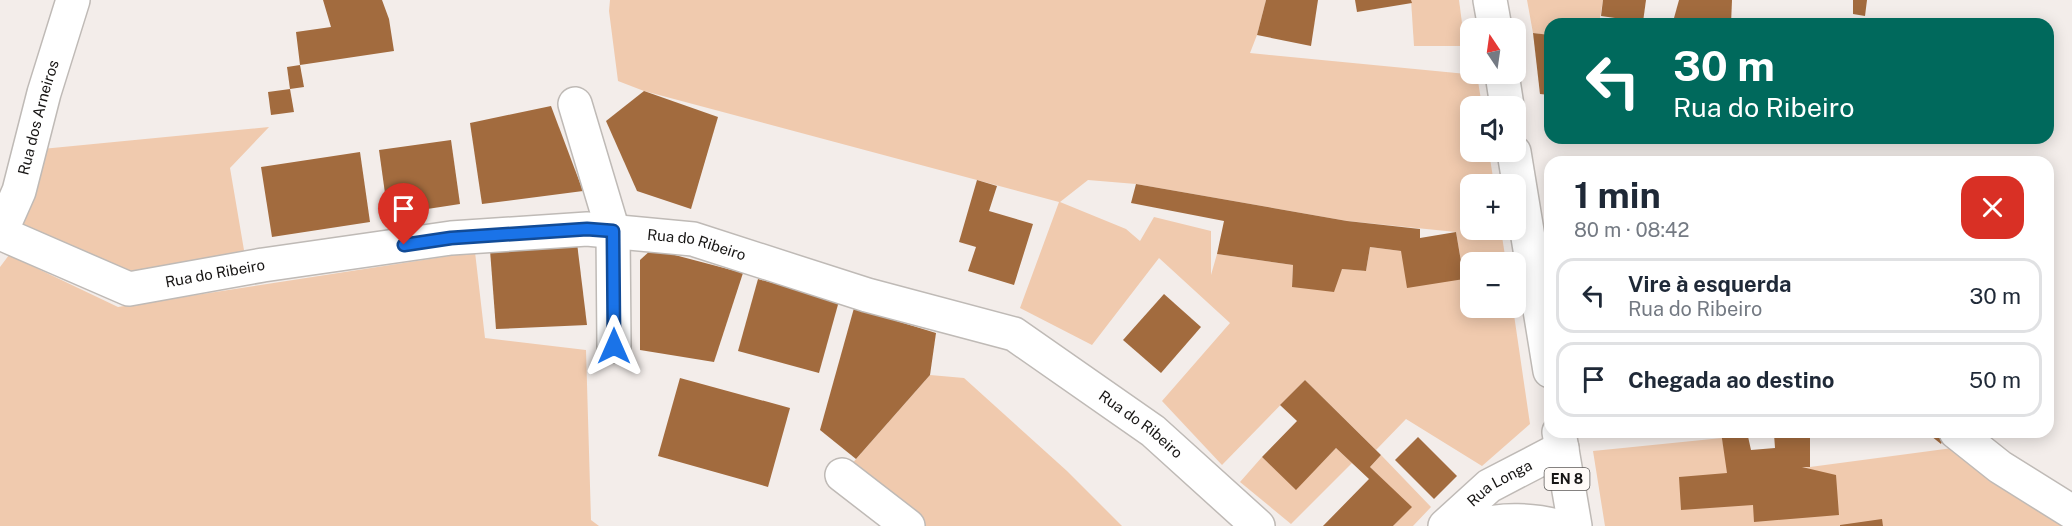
<!DOCTYPE html>
<html lang="pt">
<meta charset="utf-8">
<style>
:root{--surface:#fff;--page:#f6f6f7;--text:#1f2937;--muted:#747a83;--line:#e0e1e3}
body{margin:0;font-family:"Public Sans",sans-serif;background:var(--page);color:var(--text);height:100vh;display:flex;flex-direction:column;font-size:22px;white-space:nowrap}
*{box-sizing:border-box;margin:0}
p{font-size:20px;color:var(--muted)}
.icon{flex:none;width:33px;height:33px;fill:none;stroke:currentColor;stroke-width:2;stroke-linecap:round;stroke-linejoin:round}
.map{position:relative;flex:1;overflow:hidden}
.drawer{position:absolute;left:1544px;top:156px;width:510px;height:282px;display:flex;flex-direction:column;background:var(--surface);border-radius:18px;box-shadow:0 3px 15px #0003}
.drawer>*{flex:none}
.hud{position:absolute;left:1544px;top:18px;width:510px;height:126px;border-radius:18px;box-shadow:0 3px 15px #0003;background:#00695c;color:#fff;overflow:hidden}
.needle{width:39px;rotate:347deg}
.tools{position:absolute;left:1460px;top:18px;display:grid;gap:12px}
.tools a{display:grid;place-items:center;width:66px;height:66px;border-radius:12px;background:var(--surface);box-shadow:0 3px 15px #0003;font-size:30px}
.pin{position:absolute;display:grid;place-items:center;width:51px;height:51px;color:#fff;margin:-62px -26px;border-radius:50% 50% 50% 0;rotate:-45deg;box-shadow:0 0 6px #0007}
.pin .icon{rotate:45deg}
.me{position:absolute;width:66px;margin:-33px;rotate:0deg;stroke-linejoin:round;filter:drop-shadow(0 0 4px #0008)}
.turn{display:flex;align-items:center;gap:21px;height:126px;padding:0 30px;font-size:27px}
.turn .icon{width:78px;height:78px;stroke-width:2.5}
.turn b{display:block;font-size:42px;line-height:51px}
.round{display:grid;place-items:center;flex:none;width:63px;height:63px;border-radius:18px;background:var(--page)}
.overview{display:flex;align-items:center;justify-content:space-between;height:102px;padding:0 30px}
h1{font-size:36px;font-weight:700;line-height:45px}
ul{padding:0;list-style:none}
li{display:flex;align-items:center;gap:18px;height:75px;margin:0 12px 9px;padding:0 18px;border:3px solid var(--line);border-radius:18px}
li div{flex:1}
li b{display:block;font-size:22px}
li em{font-style:normal}
.map>svg:first-child{display:block}
.green{fill:#f0caae;fill-rule:evenodd}
.building{fill:#a26b3e}
.lines{fill:none;stroke-linecap:round;stroke-linejoin:round}
.minor-casing{stroke:#bfbab6;stroke-width:36}
.major-casing{stroke:#bfbab6;stroke-width:36}
.minor{stroke:#fff;stroke-width:33}
.major{stroke:#fff;stroke-width:33}
.route-casing{stroke:#114b97;stroke-width:15}
.route{stroke:#1a73e8;stroke-width:10}
.labels{text-anchor:middle;stroke-width:6;stroke-linejoin:round;paint-order:stroke}
.shield{fill:#fffbf8;stroke:#5d5a58;stroke-width:1.5}
.shield-label{font-size:14px;font-weight:bold;fill:#171514}
.street-label{font-size:15px;fill:#171514;stroke:#fffbf8}
</style>
<div class="map">
<svg width="2072" height="526" viewBox="0 0 2072 526">
<rect width="100%" height="100%" fill="#f3edea"/>
<g class="green">
<path d="M610 0H1266L1257 35 1250 53 1477 75 1482 106H1470V152H1489L1494 184H1470V230H1501L1506 262H1470V308H1513L1530 424 1482 466 1406 419 1376 450 1305 380 1222 465 1162 401 1230 323 1159 258 1092 345 1020 308 1059 202 644 91 618 81 609 11ZM1088 180 1136 184 1347 221 1456 232 1464 278 1401 251 1370 247 1366 271 1342 269 1292 286 1293 265 1217 254 1211 275V231L1154 217 1140 241 1126 229 1060 202Z"/>
<polygon points="1411,0 1459,0 1465,46 1414,46"/>
<polygon points="1527,0 1603,0 1599,24 1550,24 1549,35 1533,33"/>
<polygon points="269,127 230,168 245,256 135,277 20,226 42,149"/>
<polygon points="475,252 485,338 586,350 591,520 599,526 0,526 0,267 9,255 118,307"/>
<polygon points="930,375 964,378 1067,471 1122,526 908,526 842,475"/>
<polygon points="1722,438 1728,472 1810,467 1960,447 2072,526 1605,526 1593,451"/>
<polygon points="1336,448 1352,463 1291,524 1240,482 1262,457 1296,489"/>
<polygon points="1381,455 1431,507 1413,526 1393,526 1411,507 1370,467"/>
</g>
<g class="building">
<polygon points="323,0 382,0 389,19 394,51 300,65 296,32 331,27"/>
<polygon points="1266,0 1318,0 1311,46 1257,35"/>
<polygon points="1355,0 1411,0 1412,3 1357,12"/>
<polygon points="1603,0 1646,0 1643,22 1601,16"/>
<polygon points="1679,0 1732,0 1731,24 1710,24 1674,18"/>
<polygon points="1853,0 1867,0 1865,16 1853,14"/>
<polygon points="1533,33 1550,35 1550,95 1540,94"/>
<polygon points="300,65 304,87 290,89 287,67"/>
<polygon points="290,89 294,112 271,115 268,92"/>
<polygon points="644,91 718,117 691,209 637,191 606,121"/>
<polygon points="551,106 583,191 482,204 470,123"/>
<polygon points="451,140 460,204 388,215 379,150"/>
<polygon points="360,152 370,222 272,237 261,167"/>
<polygon points="977,180 997,186 989,211 1033,224 1014,285 968,271 976,247 959,242"/>
<polygon points="1136,184 1347,221 1420,229 1420,238 1456,232 1464,279 1407,288 1401,251 1370,247 1366,271 1342,269 1334,292 1292,287 1293,265 1217,254 1224,221 1131,203"/>
<polygon points="577,243 587,325 496,329 490,250"/>
<polygon points="652,249 743,273 714,362 640,350 640,260"/>
<polygon points="758,279 839,301 819,373 738,351"/>
<polygon points="1164,294 1201,327 1161,373 1123,340"/>
<polygon points="854,308 936,333 930,375 856,459 820,430"/>
<polygon points="680,378 790,408 768,487 658,456"/>
<polygon points="1305,380 1381,455 1370,467 1412,507 1393,526 1323,526 1369,479 1336,448 1296,490 1262,457 1297,421 1280,405"/>
<polygon points="1721,432 1747,432 1751,450 1775,448 1774,434 1810,432 1810,467 1802,467 1836,475 1839,515 1754,522 1753,505 1681,510 1679,477 1727,473"/>
<polygon points="1926,432 1942,432 1945,434 1941,444"/>
<polygon points="1418,437 1457,476 1434,499 1395,460"/>
<polygon points="1882,519 1883,526 1840,526 1840,525"/>
</g>
<g class="lines">
<defs>
<g id="minor">
<polyline points="575,104 613,231 614,346"/>
<path id="s1" d="M0 233 129 289 263 265 451 238 587 229 693 239 867 295 1014 334 1153 431 1258 526"/>
<path id="s2" d="M0 234 19 191 44 93 73 0"/>
<polyline points="1956,432 2000,467 2072,512"/>
<polyline points="842,475 908,526"/>
<path id="s3" d="M1445 526 1489 486 1562 448"/>
<path d="M1478 526C1502 518 1533 520 1557 526"/>
</g>
<g id="major">
<polyline points="1490,0 1495,28"/>
<polyline points="1502,74 1507,106"/>
<polyline points="1514,152 1550,371"/>
<polyline points="1559,432 1575,526"/>
</g>
</defs>
<use href="#minor" class="minor-casing"/>
<use href="#major" class="major-casing"/>
<use href="#minor" class="minor"/>
<use href="#major" class="major"/>
</g>
<g class="lines">
<defs>
<polyline id="route" points="404,245 451,238 587,229 613,231 614,346"/>
</defs>
<use href="#route" class="route-casing"/>
<use href="#route" class="route"/>
</g>
<g class="labels">
<rect class="shield" x="1544.5" y="468" width="45" height="22" rx="4.5"/>
<g class="shield-label">
<text x="1567" y="484">EN 8</text>
</g>
<g class="street-label">
<text dy="5" stroke="none"><textPath href="#s2" startOffset="123">Rua dos Arneiros</textPath></text>
<text dy="5" stroke="none"><textPath href="#s1" startOffset="714">Rua do Ribeiro</textPath></text>
<text dy="5" stroke="none"><textPath href="#s1" startOffset="228">Rua do Ribeiro</textPath></text>
<text dy="5" stroke="none"><textPath href="#s1" startOffset="1200">Rua do Ribeiro</textPath></text>
<text dy="5" stroke="none"><textPath href="#s3" startOffset="70">Rua Longa</textPath></text>
</g>
</g>
</svg>
<div class="tools">
<a><svg class="needle" viewBox="-14 -14 28 28"><path d="M0-13l5 13h-10z" fill="#e53935"/><path d="M0 13l5-13h-10z" fill="#747a83"/></svg></a>
<a><svg class="icon" aria-label="sound" viewBox="0 0 24 24"><path d="M4 9h4l5-4v14l-5-4H4zM17 9q2 3 0 6"/></svg></a>
<a>+</a>
<a>−</a>
</div>
<div class="pin" style="left:404px;top:245px;background:#d93025"><svg class="icon" aria-label="arrive" viewBox="0 0 24 24"><path d="M6 21V4h12l-3 4 3 4H6"/></svg></div>
<svg class="me" style="left:614px;top:346px" viewBox="-20 -20 40 40"><path d="M0-17L14 15 0 8-14 15z" fill="#1a73e8" stroke="#fff" stroke-width="4"/></svg>
<div class="hud">
<div class="turn"><svg class="icon" aria-label="left" viewBox="0 0 24 24"><path d="M17 20v-9H6M10 6l-5 5 5 5"/></svg><div><b>30 m</b>Rua do Ribeiro</div></div>
</div>
<section class="drawer">
<div class="overview"><div><h1>1 min</h1><p>80 m · 08:42</p></div><a class="round" style="background:#d93025;color:#fff"><svg class="icon" aria-label="close" viewBox="0 0 24 24"><path d="M6 6l12 12M18 6L6 18"/></svg></a></div>
<ul>
<li><svg class="icon" aria-label="left" viewBox="0 0 24 24"><path d="M17 20v-9H6M10 6l-5 5 5 5"/></svg><div><b>Vire à esquerda</b><p>Rua do Ribeiro</p></div><em>30 m</em></li>
<li><svg class="icon" aria-label="arrive" viewBox="0 0 24 24"><path d="M6 21V4h12l-3 4 3 4H6"/></svg><div><b>Chegada ao destino</b></div><em>50 m</em></li>
</ul>
</section>
</div>
